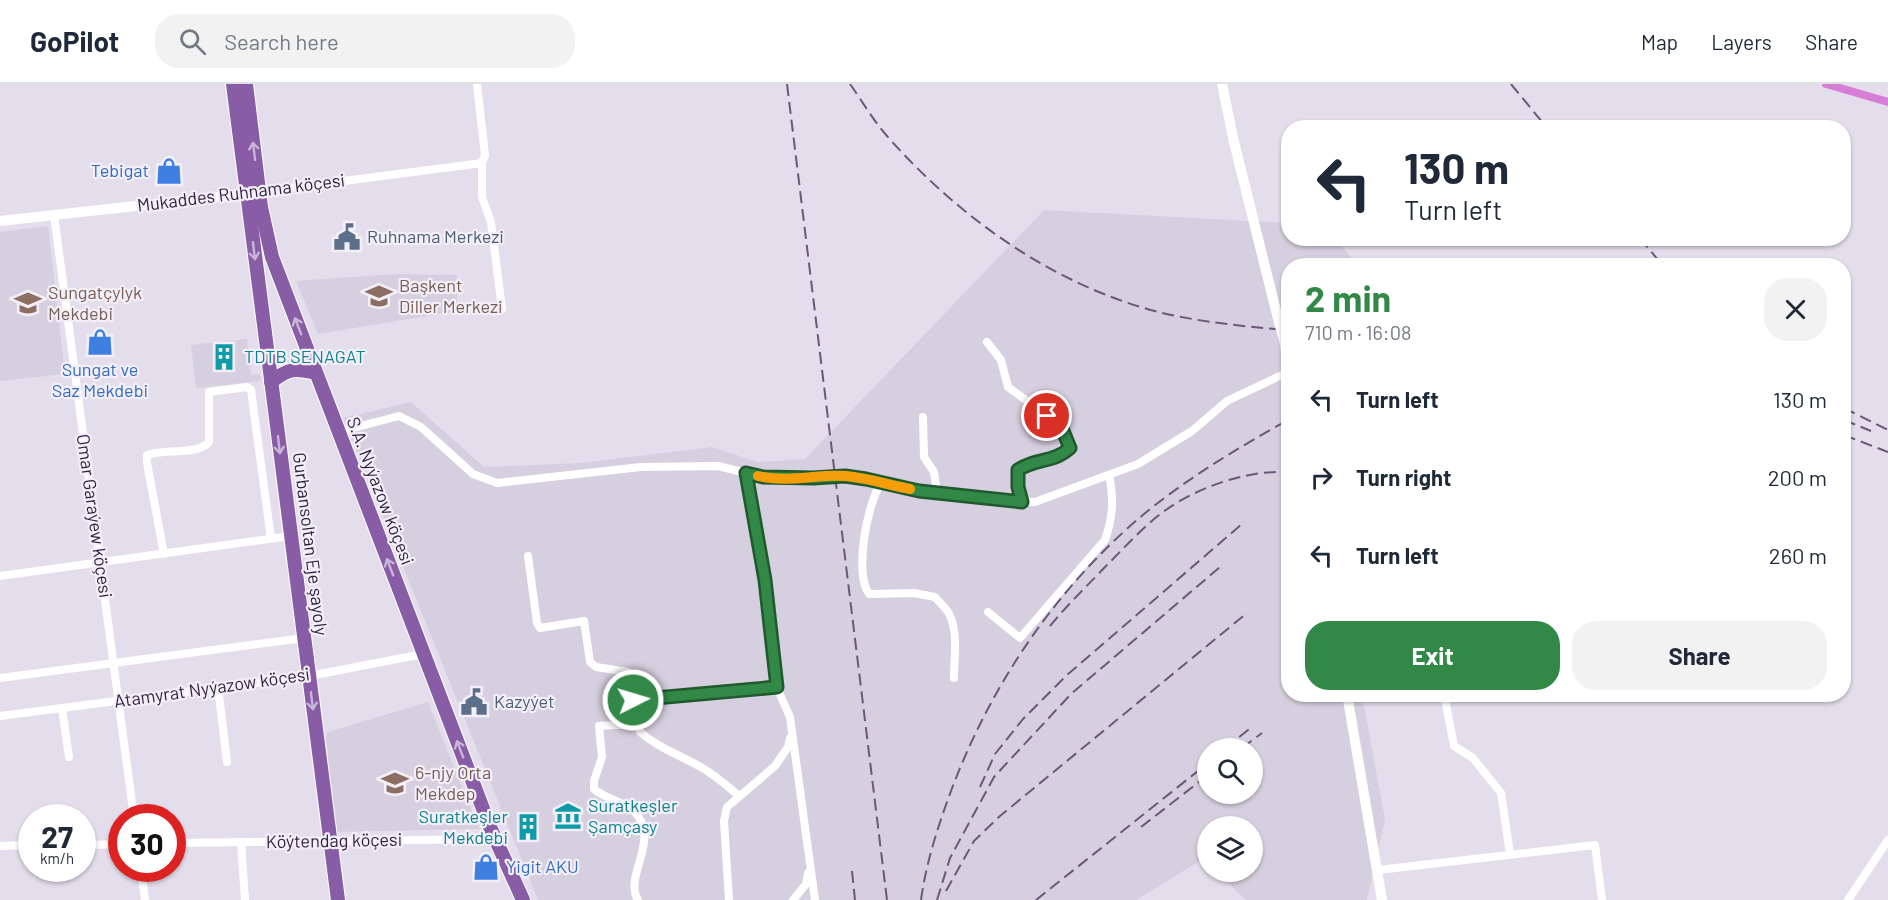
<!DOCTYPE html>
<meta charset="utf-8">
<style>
:root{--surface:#fff;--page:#f2f2f3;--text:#1f2937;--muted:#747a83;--line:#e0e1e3;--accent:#328947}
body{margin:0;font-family:Barlow,sans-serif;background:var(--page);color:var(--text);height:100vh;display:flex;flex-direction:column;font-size:22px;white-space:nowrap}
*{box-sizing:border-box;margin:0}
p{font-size:20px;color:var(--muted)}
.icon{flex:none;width:33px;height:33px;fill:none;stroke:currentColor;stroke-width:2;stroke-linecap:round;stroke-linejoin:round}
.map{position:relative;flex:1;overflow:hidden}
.details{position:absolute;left:1281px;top:174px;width:570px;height:444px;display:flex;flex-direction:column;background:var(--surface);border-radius:24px;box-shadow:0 2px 4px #0004}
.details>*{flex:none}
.hud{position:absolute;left:1281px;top:36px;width:570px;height:126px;border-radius:24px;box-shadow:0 2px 4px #0004;background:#fff;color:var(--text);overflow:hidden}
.tools{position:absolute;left:1197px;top:654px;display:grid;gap:12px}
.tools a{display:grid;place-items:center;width:66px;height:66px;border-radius:50%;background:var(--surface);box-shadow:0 2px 4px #0004;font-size:30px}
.speed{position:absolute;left:18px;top:720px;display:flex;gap:12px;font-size:30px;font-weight:700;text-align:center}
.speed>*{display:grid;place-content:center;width:78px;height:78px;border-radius:50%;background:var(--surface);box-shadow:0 2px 4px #0004;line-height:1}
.speed small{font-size:15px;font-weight:400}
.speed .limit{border:9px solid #d22;background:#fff;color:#111}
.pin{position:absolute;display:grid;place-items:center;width:51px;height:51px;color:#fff;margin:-26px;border:3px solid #fff;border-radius:50%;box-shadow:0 2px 6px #0007}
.me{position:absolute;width:66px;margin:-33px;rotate:85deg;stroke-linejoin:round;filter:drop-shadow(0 0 4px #0008)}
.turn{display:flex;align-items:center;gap:21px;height:126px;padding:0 24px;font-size:27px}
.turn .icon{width:78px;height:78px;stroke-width:2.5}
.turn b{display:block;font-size:42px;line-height:51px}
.round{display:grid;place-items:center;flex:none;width:63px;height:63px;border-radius:24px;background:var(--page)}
.head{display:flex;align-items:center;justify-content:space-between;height:102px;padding:0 24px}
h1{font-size:36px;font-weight:700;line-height:45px;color:var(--accent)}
.cta{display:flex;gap:12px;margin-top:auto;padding:12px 24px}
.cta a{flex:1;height:69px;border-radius:24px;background:var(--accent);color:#fff;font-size:24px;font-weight:700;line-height:69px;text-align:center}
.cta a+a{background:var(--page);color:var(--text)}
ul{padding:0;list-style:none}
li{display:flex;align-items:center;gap:18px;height:78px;padding:0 24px}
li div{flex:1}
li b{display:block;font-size:22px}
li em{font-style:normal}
header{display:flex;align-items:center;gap:36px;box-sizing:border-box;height:84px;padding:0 30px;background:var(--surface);border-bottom:2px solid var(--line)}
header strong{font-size:28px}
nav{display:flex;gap:33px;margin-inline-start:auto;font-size:21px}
.search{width:420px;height:54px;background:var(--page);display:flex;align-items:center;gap:15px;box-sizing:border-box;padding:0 21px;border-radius:24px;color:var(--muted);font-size:22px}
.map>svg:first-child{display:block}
.built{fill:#d6cfdf;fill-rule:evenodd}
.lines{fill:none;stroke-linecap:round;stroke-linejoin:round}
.canal{stroke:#d77fd6;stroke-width:8}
.primary-casing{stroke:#fff;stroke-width:16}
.minor{stroke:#fff;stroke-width:8}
.tertiary{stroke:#fff;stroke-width:10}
.primary{stroke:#895da6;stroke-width:14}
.rail{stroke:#6b5879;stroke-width:2;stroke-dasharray:12 6;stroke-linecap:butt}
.tertiary-bridge{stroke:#fff;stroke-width:10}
.oneway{stroke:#c8b5d7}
.route-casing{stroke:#20592e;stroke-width:15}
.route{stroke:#328947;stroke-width:10}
.slow{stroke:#f59e0b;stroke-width:10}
.labels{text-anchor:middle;stroke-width:4.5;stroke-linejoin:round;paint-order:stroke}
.shop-label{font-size:18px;fill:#366cbe;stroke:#f2eff8;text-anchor:end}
.street-label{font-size:18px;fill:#301e3d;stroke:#f2eff8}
.service-label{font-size:18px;fill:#4e5e75;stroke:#f2eff8;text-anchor:start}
.education-label{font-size:18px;fill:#785e54;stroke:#f2eff8;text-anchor:start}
.culture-label{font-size:18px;fill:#0d838f;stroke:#f2eff8;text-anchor:start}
</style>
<header>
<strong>GoPilot</strong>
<div class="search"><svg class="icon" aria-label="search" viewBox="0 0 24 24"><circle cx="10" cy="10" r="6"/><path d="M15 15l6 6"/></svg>Search here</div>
<nav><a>Map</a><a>Layers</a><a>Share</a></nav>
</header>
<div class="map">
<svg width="1888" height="816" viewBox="0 0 1888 816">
<rect width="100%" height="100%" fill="#e4deec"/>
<g class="built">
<path d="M1044 126 1288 139V154L1337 155 1356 181 1288 182V610L1362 611 1385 735 1367 816H1246L1217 788H1252V742H1208L1207 779 1203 775 1136 816H538L343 334 411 318 484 383 581 379 712 363 758 378 805 375ZM1208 664H1252V710H1208Z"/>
<polygon points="48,142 65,290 0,297 0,148"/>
<polygon points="397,190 457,191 457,227 318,250 296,197"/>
<polygon points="247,255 251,291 260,290 261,297 196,304 191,261"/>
<polygon points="428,618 479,745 334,748 326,652 328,648"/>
</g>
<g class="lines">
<polyline class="canal" points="1826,0 1888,18"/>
<defs>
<g id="primary">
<polyline points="233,0 338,816"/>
<polyline points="246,0 261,123 272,173 490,743 523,816"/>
<path d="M271 298C289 284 294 284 316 289"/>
</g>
</defs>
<use href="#primary" class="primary-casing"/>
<g class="minor">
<polyline points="477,0 485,71 482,79 482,113 491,138 502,225"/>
<polyline points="260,108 482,79"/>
<polyline points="54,131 134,734"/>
<path d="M987 258 1001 276 1008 303 1061 342 1070 364C1052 380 1038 373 1018 386V403L1021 418"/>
<polyline points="923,333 924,373 934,388 937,409"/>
<polyline points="338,348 399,332 421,343 473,390 497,399 641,383 718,382 763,393 813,394 845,392 866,395 919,407 1002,417 1035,418 1138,380 1192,347 1227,317 1288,288"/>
<polyline points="746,389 765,496 773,550 778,606 790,633 815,816"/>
<path d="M881 399C867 420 854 489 869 510L914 509 935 513C939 518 944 522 948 528 959 546 954 574 954 594"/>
<path d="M164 470 147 379V371C163 365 199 371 209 358V308L247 303 251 306 271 455"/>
<path d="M528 472 537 539 540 544 584 537 590 578 596 583 628 588 640 648C659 664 675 669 697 681 713 689 726 701 739 712"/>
<polyline points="0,492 291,452"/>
<path d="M988 528 1020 554 1105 456C1113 433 1114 415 1109 391"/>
<polyline points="0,594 304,554"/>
<polyline points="218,603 227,678"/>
<polyline points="1444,610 1454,662 1473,674 1501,709 1510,770"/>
<polyline points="633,616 777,603"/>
<polyline points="62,624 69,673"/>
<polyline points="0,632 309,592 423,570"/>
<path d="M637 640 599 642 602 673 594 697V705C605 715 627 719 634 727 662 756 623 791 638 816"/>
<polyline points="241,758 245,816"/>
<polyline points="172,759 495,755"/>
<polyline points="82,761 122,760"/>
<polyline points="0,762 32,761"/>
<polyline points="141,784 145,816"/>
<polyline points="1378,786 1595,761 1602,816"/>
<polyline points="729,816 724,737 727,723 775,682 788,663 790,654"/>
<polyline points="793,816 806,800 808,789"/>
<polyline points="1848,816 1888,756"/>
</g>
<g class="tertiary">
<polyline points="1222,0 1234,58 1278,235"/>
<polyline points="0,137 253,109"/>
<polyline points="1285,260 1288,286"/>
<polyline points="1347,610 1382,816"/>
</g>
<use href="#primary" class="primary"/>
<g class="rail">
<polyline points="787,0 887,816"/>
<path d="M850 0C862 17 873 36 887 52 961 136 1060 206 1171 231 1210 239 1249 243 1288 246"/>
<polyline points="1511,0 1547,44"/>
<polyline points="1640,154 1663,182"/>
<polyline points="1844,324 1888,346"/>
<polyline points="1844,336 1871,347"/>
<polyline points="1844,351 1888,368"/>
<path d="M1050 542C1068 520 1088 501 1107 481 1125 463 1143 443 1163 428 1197 403 1247 386 1288 388"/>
<polyline points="1225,664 1252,643"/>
<polyline points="1242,664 1262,649"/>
<polyline points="980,703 995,670 1023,635 1067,591 1242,440"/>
<polyline points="1141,743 1208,691"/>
<polyline points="852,787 855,816"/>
<polyline points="946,807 974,757 1000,732 1247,529"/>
<path d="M921 816C926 779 938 742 951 707 991 600 1057 503 1144 430 1189 393 1238 364 1288 336"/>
<polyline points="937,816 950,774 994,693 1071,610 1220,483"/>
<polyline points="1036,816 1208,679"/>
</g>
<polyline class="tertiary-bridge" points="1278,235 1285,260"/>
</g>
<defs><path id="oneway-shaft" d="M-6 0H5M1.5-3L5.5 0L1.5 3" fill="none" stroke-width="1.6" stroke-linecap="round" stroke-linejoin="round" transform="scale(1.5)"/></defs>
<g class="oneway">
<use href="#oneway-shaft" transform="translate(254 67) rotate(-97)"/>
<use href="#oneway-shaft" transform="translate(254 167) rotate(83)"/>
<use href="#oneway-shaft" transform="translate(298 242) rotate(-111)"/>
<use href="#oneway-shaft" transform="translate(279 361) rotate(83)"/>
<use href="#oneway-shaft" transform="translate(390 483) rotate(-111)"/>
<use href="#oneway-shaft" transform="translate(312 617) rotate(83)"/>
<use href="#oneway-shaft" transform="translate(460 665) rotate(-111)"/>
</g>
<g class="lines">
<defs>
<path id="route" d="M633 616 777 603 765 496 746 389 763 393 813 394 845 392 866 395 919 407 1022 418 1018 403V386C1037 373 1052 380 1070 364L1061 342 1047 332"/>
</defs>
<use href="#route" class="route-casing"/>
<use href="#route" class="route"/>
<path class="slow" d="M758 392C787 399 817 390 846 392 868 394 889 401 910 405"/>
</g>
<defs>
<symbol id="shop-bare" viewBox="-9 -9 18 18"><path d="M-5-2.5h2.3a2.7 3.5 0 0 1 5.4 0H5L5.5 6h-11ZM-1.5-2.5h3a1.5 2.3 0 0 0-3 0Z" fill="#3f7fe0" stroke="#f2eff8" stroke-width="2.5" paint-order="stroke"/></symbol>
<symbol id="civic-bare" viewBox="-9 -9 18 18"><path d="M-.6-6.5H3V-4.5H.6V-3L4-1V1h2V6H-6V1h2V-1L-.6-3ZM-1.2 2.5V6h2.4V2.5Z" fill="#5c6f8a" stroke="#f2eff8" stroke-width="2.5" paint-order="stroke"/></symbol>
<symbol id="university-bare" viewBox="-9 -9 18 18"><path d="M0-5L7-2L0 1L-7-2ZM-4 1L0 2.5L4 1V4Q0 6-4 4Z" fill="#8d6e63" stroke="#f2eff8" stroke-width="2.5" paint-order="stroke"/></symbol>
<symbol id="school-bare" viewBox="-9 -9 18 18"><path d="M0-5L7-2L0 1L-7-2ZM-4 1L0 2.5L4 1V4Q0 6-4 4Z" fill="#8d6e63" stroke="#f2eff8" stroke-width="2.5" paint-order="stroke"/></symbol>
<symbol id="building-bare" viewBox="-9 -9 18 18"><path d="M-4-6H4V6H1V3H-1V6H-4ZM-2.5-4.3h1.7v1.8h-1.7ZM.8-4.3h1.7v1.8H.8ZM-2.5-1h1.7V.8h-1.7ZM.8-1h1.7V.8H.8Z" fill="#0f9aa8" stroke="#f2eff8" stroke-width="2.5" paint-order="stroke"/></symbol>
<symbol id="museum-bare" viewBox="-9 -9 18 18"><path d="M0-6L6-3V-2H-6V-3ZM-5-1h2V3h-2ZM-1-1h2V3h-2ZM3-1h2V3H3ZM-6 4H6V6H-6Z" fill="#0f9aa8" stroke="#f2eff8" stroke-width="2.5" paint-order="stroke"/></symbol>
</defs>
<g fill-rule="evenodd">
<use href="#shop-bare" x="150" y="68" width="38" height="38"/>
<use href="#civic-bare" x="328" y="134" width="38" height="38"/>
<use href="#university-bare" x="360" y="193" width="38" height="38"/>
<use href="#school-bare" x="9" y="200" width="38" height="38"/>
<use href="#shop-bare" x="81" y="239" width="38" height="38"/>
<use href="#building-bare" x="205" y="254" width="38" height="38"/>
<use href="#civic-bare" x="455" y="599" width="38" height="38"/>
<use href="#school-bare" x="376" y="680" width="38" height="38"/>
<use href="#museum-bare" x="549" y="713" width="38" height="38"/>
<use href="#building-bare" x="509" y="724" width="38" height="38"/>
<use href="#shop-bare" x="467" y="764" width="38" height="38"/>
</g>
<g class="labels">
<g class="shop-label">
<text x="149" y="93">Tebigat</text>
<text x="100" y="292" text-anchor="middle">Sungat ve<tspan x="100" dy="21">Saz Mekdebi</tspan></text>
<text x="506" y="789" text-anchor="start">Yigit AKU</text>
</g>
<g class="street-label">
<text transform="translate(241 109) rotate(-7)" y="6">Mukaddes Ruhnama köçesi</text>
<text transform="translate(380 407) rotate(69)" y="6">S.A. Nyýazow köçesi</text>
<text transform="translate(94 432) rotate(82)" y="6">Omar Garaýew köçesi</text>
<text transform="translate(310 460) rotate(83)" y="6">Gurbansoltan Eje şayoly</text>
<text transform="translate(212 604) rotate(-8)" y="6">Atamyrat Nyýazow köçesi</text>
<text transform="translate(334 757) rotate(-1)" y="6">Köýtendag köçesi</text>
</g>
<g class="service-label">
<text x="367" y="159">Ruhnama Merkezi</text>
<text x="494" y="624">Kazyýet</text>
</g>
<g class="education-label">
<text x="399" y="208">Başkent<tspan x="399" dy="21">Diller Merkezi</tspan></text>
<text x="48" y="215">Sungatçylyk<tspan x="48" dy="21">Mekdebi</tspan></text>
<text x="415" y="695">6-njy Orta<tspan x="415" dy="21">Mekdep</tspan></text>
</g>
<g class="culture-label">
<text x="244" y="279">TDTB SENAGAT</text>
<text x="588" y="728">Suratkeşler<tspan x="588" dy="21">Şamçasy</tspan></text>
<text x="508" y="739" text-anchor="end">Suratkeşler<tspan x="508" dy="21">Mekdebi</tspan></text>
</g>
</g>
</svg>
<div class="tools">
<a><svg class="icon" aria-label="search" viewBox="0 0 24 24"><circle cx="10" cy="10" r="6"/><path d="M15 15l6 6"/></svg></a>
<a><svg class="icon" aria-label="layers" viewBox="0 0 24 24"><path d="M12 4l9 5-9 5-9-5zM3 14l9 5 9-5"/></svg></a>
</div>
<div class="speed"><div>27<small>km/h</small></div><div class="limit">30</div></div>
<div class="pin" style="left:1047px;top:332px;background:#d93025"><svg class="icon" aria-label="arrive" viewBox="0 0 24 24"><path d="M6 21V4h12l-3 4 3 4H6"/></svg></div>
<svg class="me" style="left:633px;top:616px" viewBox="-20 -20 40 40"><circle r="17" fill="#328947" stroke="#fff" stroke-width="3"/><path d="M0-11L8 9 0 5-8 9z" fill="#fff"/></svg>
<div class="hud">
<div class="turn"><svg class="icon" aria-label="left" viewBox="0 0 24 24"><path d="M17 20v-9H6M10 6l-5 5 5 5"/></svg><div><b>130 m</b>Turn left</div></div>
</div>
<section class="details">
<div class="head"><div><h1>2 min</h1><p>710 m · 16:08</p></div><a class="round"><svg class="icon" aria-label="close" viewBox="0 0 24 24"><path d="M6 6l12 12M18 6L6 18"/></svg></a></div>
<ul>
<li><svg class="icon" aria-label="left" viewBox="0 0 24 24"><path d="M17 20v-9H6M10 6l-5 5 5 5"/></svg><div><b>Turn left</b></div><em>130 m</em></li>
<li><svg class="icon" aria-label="right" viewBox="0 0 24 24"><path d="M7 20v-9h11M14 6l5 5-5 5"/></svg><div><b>Turn right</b></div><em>200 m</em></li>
<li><svg class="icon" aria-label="left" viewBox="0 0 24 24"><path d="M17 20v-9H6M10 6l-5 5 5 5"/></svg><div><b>Turn left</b></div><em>260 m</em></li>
</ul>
<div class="cta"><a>Exit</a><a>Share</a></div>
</section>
</div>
